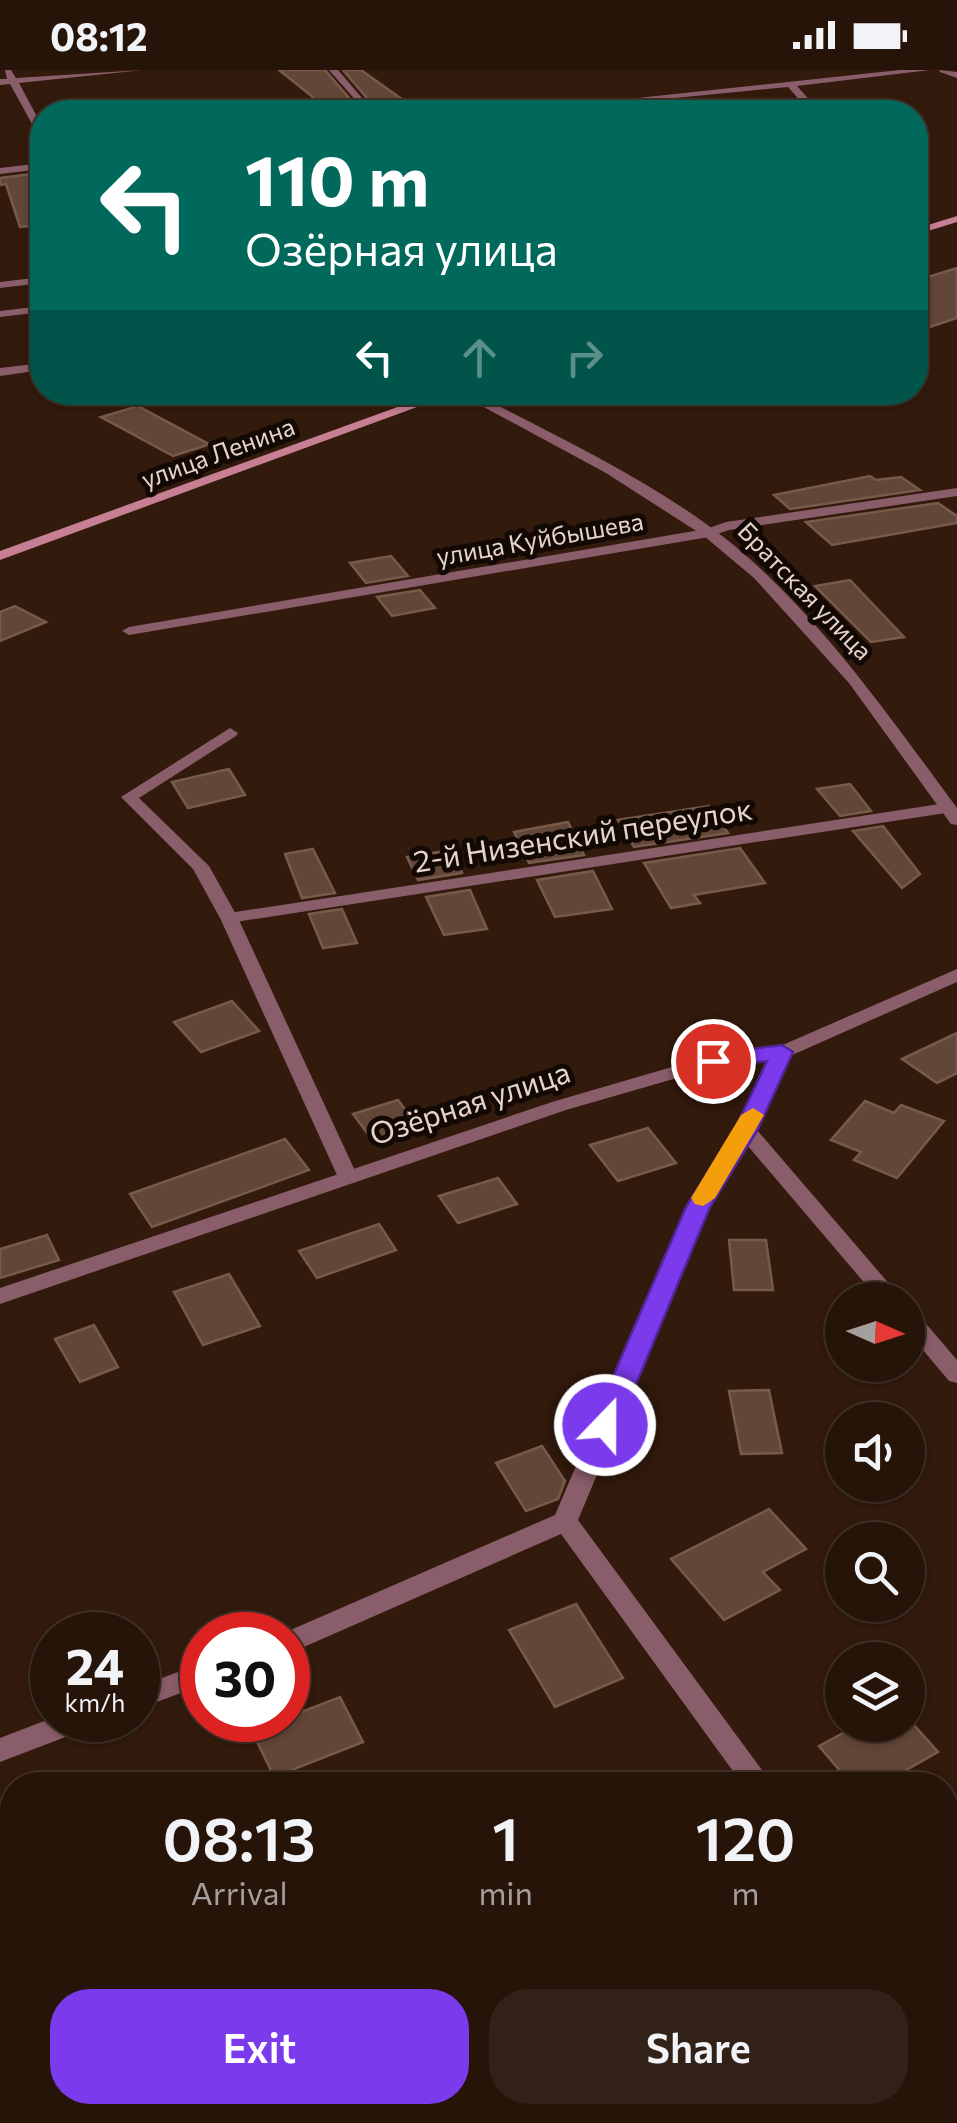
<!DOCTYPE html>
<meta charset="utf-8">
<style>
:root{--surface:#261409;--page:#322117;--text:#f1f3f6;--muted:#a49e9c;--line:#42332a;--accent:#7c3aed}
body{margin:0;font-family:Commissioner,sans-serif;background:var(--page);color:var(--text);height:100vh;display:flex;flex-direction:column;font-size:38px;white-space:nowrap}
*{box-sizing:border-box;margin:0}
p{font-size:32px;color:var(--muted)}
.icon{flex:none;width:55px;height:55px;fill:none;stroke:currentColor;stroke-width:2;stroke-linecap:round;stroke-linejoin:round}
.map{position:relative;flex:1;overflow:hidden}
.sheet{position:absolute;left:0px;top:1702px;width:958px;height:352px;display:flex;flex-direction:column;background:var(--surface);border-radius:40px 40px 0 0;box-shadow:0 2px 8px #0004,0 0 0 2px var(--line)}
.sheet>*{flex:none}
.guide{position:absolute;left:30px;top:30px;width:898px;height:305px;border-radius:40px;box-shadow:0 2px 8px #0004,0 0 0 2px var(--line);background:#00695c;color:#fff;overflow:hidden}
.needle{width:65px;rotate:93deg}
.tools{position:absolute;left:825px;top:1212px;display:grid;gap:20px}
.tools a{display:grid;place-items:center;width:100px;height:100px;border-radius:50%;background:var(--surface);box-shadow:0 2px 8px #0004,0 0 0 2px var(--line);font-size:50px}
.speed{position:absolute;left:30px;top:1542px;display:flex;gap:20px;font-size:50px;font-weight:700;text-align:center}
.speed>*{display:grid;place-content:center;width:130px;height:130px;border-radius:50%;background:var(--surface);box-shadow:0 2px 8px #0004,0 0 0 2px var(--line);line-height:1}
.speed small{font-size:25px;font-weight:400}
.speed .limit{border:15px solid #d22;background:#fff;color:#111}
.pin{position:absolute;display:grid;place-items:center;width:85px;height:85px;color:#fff;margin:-42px;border:5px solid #fff;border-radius:50%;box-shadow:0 2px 10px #0007}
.me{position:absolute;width:110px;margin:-55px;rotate:22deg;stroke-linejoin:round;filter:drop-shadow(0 0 8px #0008)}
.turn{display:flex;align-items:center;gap:35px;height:210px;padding:0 50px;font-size:45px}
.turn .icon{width:130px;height:130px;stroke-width:2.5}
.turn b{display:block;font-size:70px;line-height:85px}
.lanes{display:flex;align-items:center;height:95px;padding:0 50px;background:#0003;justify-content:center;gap:50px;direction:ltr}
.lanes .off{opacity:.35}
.eta{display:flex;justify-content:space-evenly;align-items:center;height:170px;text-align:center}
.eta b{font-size:60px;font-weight:600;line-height:70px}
.button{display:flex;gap:20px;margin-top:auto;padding:20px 50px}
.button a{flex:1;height:115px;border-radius:40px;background:var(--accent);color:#fff;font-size:40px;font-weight:600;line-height:115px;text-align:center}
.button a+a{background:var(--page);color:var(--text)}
.status{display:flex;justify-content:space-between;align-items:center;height:70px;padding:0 50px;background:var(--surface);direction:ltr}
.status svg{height:28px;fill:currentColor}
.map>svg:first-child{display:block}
.building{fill:#624637;stroke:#785a4b;stroke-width:2.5}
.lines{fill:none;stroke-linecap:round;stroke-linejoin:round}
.service{fill:#8a5d6a;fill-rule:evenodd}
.minor{fill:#8a5d6a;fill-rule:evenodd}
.tertiary{fill:#8a5d6a;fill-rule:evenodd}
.secondary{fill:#c77f94;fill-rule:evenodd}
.route{fill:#7c3aed;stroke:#51269a;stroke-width:2.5}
.slow{fill:#f59e0b}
.labels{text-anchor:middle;stroke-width:10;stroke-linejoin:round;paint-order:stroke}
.far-street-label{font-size:25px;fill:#e5d4cb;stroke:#120804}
.street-label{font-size:30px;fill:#e5d4cb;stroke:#120804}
</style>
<div class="status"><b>08:12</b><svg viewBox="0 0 49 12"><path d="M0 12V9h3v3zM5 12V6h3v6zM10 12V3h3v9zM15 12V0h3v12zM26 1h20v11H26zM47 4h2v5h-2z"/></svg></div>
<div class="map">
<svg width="957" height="2053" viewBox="0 0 957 2053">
<rect width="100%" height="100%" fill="#321a0c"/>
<g class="building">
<polygon points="279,0 325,0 356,36 329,40"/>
<polygon points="343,0 361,0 403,30 372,34"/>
<polygon points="38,103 42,109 42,155 20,157 6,114 0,115 0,108"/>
<polygon points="957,198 957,248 915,262 915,211"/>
<polygon points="138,336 207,373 211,374 173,386 101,347"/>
<polygon points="870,406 876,410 901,407 920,420 790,439 774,425"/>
<polygon points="938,433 957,446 957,453 832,475 806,452"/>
<polygon points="391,486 408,506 366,513 350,493"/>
<polygon points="850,510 904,567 871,572 815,516"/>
<polygon points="420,520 435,538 392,546 377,527"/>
<polygon points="15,536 46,552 0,571 0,542"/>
<polygon points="229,699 245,725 188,738 172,712"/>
<polygon points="850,714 871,741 840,746 817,719"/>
<polygon points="709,736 728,763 634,777 618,750"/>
<polygon points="568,752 584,785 529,793 514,762"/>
<polygon points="883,756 920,804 902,818 853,761"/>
<polygon points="740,778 765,813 694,825 700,833 671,838 644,793"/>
<polygon points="313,779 335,823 302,828 285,784"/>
<polygon points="452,780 462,803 418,810 407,787"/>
<polygon points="593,801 612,839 555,847 537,810"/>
<polygon points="470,820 487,859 444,865 426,827"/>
<polygon points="342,839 357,873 323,878 309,844"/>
<polygon points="232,931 259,961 201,982 174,952"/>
<polygon points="957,963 957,1003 937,1013 902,989"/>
<polygon points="398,1030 421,1060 376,1075 353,1044"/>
<polygon points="865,1031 894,1043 901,1035 944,1051 897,1108 854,1090 861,1082 831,1070"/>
<polygon points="648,1058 676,1093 618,1111 590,1075"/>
<polygon points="285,1069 309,1100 152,1157 130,1124"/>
<polygon points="498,1108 517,1134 458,1153 439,1126"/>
<polygon points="379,1154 396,1180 317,1208 299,1181"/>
<polygon points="47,1165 59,1190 0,1208 0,1179"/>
<polygon points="729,1170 766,1170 773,1220 734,1220"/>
<polygon points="229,1204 260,1256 203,1275 174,1222"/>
<polygon points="94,1255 118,1297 80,1312 55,1269"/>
<polygon points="769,1320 782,1383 741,1384 729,1321"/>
<polygon points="542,1376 565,1411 558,1429 526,1441 496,1393"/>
<polygon points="769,1439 806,1479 763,1502 780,1520 724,1550 671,1489"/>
<polygon points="576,1534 623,1608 555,1637 509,1560"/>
<polygon points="340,1627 363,1672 274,1707 252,1661"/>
<polygon points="858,1655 914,1655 938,1682 880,1715 852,1715 819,1676"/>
</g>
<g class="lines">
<polygon class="service" points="230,658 238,663 236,666 139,728 209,796 238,848 357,1105 347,1112 337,1105 220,848 193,799 121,727"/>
<g class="minor">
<polygon points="5,0 11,0 16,8 143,0 19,13 42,56 42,66 37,63 10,14 0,15 0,9 7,9"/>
<polygon points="329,0 338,0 374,42 366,42"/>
<polygon points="900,0 930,0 797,16 813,34 811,42 803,42 803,34 788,17 533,42 506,42"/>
<polygon points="939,0 957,2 957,8 940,2"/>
<polygon points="42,93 42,99 0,104 0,98"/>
<polygon points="42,207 42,213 0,218 0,212"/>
<polygon points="42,236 42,242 0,247 0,241"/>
<polygon points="42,293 42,300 0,306 0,298"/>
<polygon points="957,418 957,426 729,460 709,467 129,565 122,561 129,557 706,459 726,452"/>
<polygon points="946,733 954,738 952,742 229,853 220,848 229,843"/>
<polygon points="957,899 957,912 790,986 757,1060 903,1230 879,1230 747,1075 709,1137 578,1450 773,1715 743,1715 561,1464 297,1580 288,1582 288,1565 279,1565 555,1445 687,1137 736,1061 769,990 715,997 566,1040 0,1234 0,1218 552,1032 713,985 778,977"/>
<polygon points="908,1240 916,1242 957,1290 957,1313 949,1311 908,1262"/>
<polygon points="202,1593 202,1615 138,1639 138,1617"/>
<polygon points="52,1648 92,1650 89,1658 0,1692 0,1668"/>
<polygon points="945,1945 957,1950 957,1988 945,1982"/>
<polygon points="655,2042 697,2042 693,2053 650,2053"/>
</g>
<path class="tertiary" d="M456 322H472C572 375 682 423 764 502 838 572 897 657 957 738V755L951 754 849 613 754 508 704 466 606 403Z"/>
<g class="secondary">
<polygon points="957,146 957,152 915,165 915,159"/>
<polygon points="439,322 458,322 0,490 0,481"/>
</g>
</g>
<polygon class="route" points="782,975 793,982 757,1061 710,1137 619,1355 615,1362 596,1362 592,1355 686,1137 734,1061 767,991 713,998 702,991 713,984"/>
<polygon class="slow" points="753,1038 764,1045 715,1128 703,1136 695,1134 691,1128 741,1045"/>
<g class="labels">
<g class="far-street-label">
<text transform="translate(218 383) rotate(-20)" y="9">улица Ленина</text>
<text transform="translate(540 469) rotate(-10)" y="9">улица Куйбышева</text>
<text transform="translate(805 521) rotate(46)" y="9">Братская улица</text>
</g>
<g class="street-label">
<text transform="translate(583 766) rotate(-9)" y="10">2-й Низенский переулок</text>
<text transform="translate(470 1034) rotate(-18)" y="10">Озёрная улица</text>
</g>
</g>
</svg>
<div class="tools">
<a><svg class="needle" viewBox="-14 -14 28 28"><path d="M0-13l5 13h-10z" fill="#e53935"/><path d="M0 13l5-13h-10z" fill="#a49e9c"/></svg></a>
<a><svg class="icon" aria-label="sound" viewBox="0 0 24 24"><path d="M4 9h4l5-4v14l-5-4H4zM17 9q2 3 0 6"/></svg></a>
<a><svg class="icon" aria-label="search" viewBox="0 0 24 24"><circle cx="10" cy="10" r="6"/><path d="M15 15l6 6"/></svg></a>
<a><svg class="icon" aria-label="layers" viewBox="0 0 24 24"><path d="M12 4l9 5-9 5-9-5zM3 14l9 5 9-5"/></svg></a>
</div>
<div class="speed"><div>24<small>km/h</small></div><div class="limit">30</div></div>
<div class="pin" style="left:713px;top:991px;background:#d93025"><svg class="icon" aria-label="arrive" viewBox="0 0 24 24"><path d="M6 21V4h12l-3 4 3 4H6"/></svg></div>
<svg class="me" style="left:605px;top:1355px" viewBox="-20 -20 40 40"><circle r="17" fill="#7c3aed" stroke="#fff" stroke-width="3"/><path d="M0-11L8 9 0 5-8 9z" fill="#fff"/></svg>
<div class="guide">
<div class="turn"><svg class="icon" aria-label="left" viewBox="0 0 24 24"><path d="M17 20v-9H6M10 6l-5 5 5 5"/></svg><div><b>110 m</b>Озёрная улица</div></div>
<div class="lanes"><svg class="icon" aria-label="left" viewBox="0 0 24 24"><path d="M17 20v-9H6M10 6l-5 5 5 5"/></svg><svg class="icon off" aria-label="ahead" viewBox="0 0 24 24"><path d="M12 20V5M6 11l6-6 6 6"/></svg><svg class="icon off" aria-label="right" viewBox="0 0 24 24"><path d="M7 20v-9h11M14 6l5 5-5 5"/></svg></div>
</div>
<section class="sheet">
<div class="eta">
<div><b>08:13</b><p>Arrival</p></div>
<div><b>1</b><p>min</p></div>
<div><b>120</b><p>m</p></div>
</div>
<div class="button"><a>Exit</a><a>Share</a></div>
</section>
</div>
